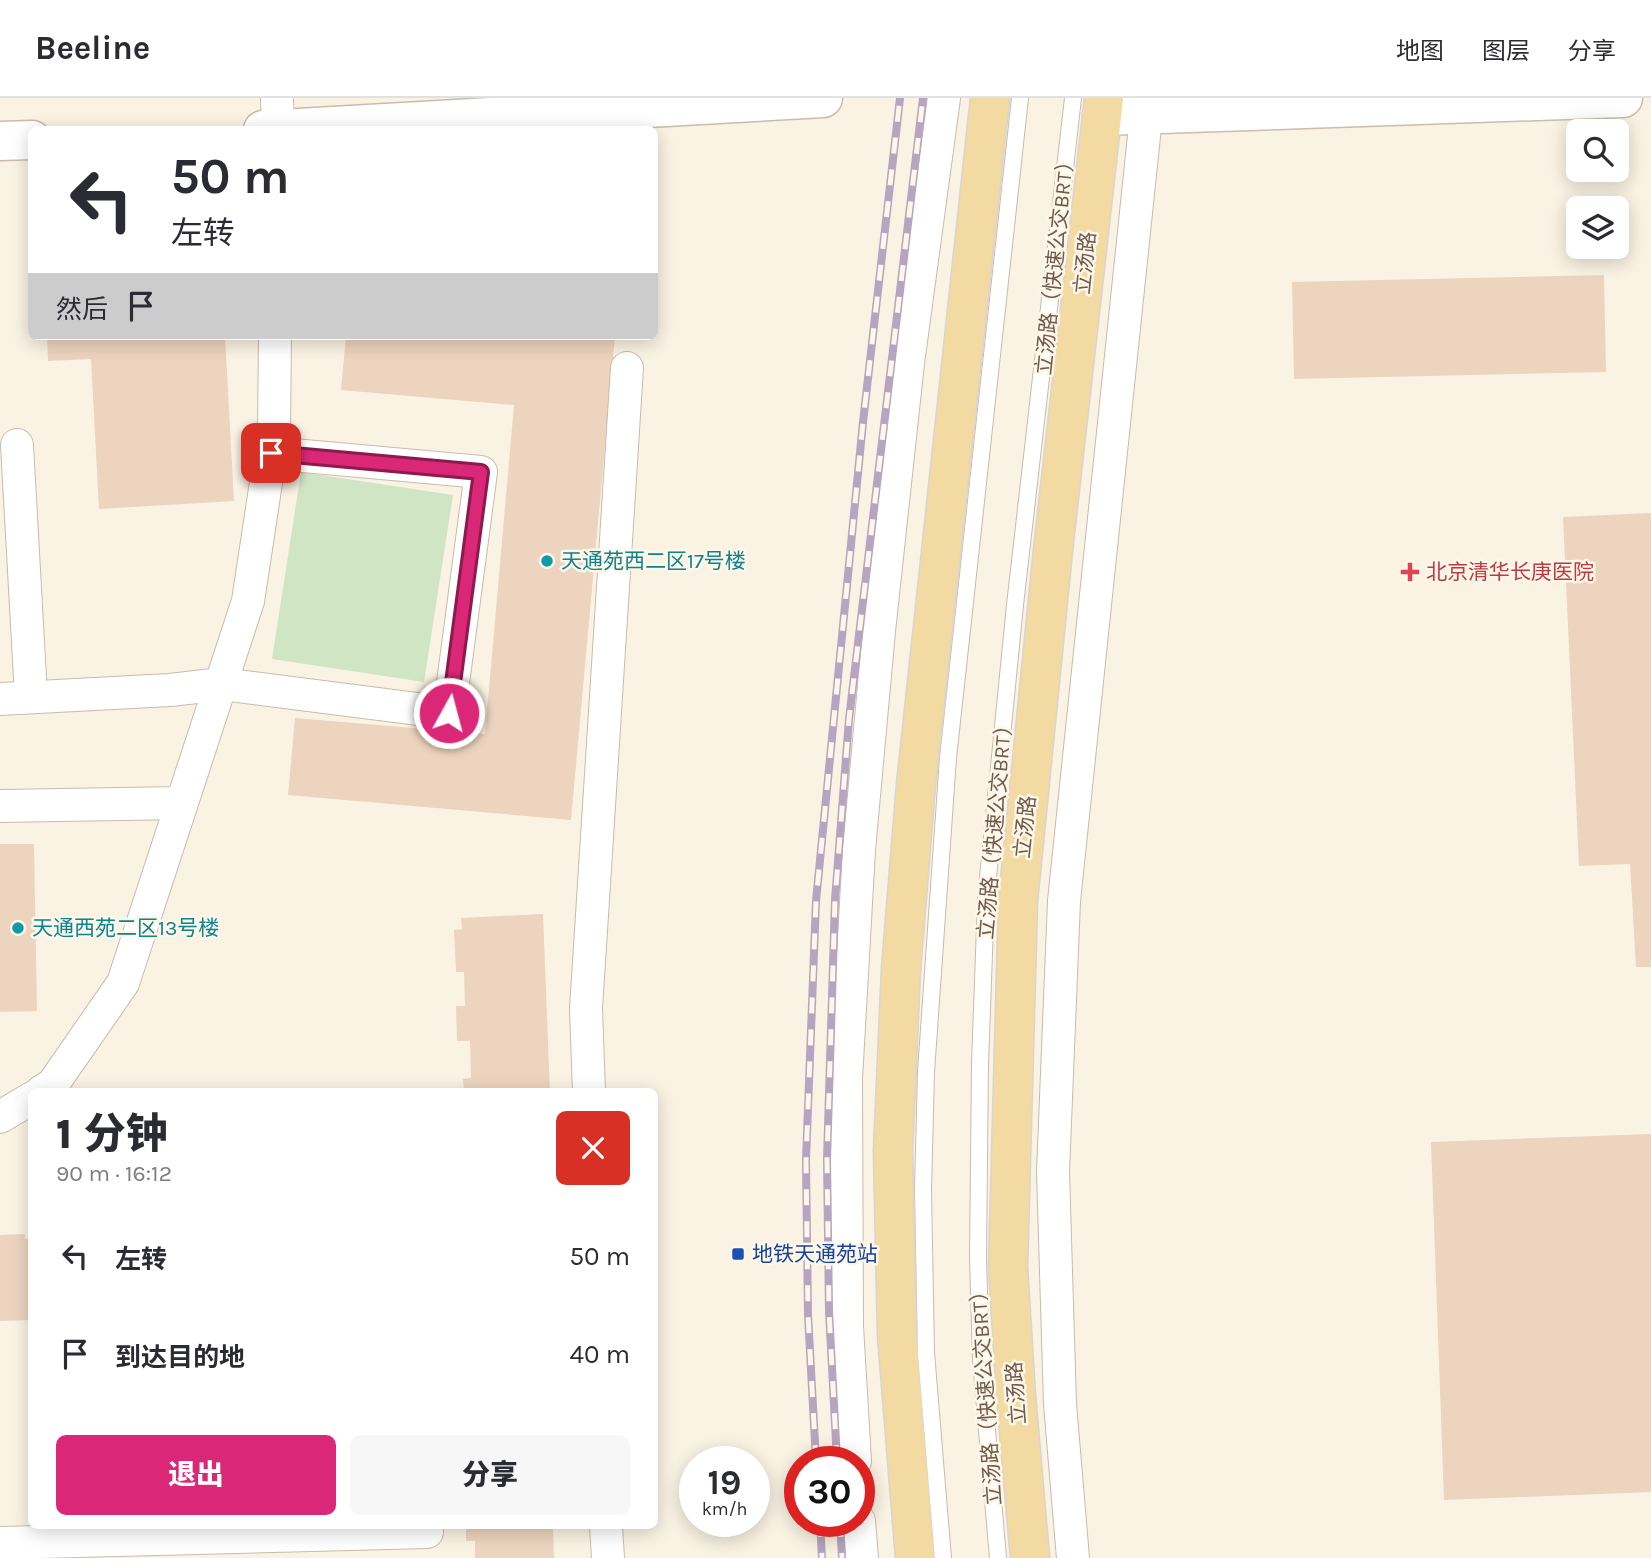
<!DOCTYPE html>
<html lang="zh">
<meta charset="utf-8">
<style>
:root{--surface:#fff;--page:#f7f7f7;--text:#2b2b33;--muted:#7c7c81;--line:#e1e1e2;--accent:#db2777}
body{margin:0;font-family:Karla,"Noto Sans SC",sans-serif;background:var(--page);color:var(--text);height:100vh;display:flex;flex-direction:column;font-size:26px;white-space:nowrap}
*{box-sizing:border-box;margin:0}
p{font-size:23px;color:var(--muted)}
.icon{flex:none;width:38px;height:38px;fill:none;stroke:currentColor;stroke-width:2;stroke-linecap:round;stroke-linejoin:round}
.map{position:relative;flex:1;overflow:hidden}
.details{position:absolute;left:28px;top:990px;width:630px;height:441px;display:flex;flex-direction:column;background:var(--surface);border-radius:10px;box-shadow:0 4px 18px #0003}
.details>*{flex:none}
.top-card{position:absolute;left:28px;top:28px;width:630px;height:214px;border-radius:10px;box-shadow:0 4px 18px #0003;background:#fff;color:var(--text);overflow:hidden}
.fabs{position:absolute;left:1566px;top:21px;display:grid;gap:14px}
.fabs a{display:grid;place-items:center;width:63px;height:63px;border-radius:10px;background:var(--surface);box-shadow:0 4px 18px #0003;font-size:35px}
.speed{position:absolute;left:679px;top:1348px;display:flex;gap:14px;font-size:35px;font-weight:700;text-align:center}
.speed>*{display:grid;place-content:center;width:91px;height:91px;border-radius:50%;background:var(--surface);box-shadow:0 4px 18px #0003;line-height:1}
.speed small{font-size:18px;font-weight:400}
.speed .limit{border:10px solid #d22;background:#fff;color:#111}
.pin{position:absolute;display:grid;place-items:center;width:60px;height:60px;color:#fff;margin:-30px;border-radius:14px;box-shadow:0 4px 10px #0006}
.me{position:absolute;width:77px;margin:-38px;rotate:7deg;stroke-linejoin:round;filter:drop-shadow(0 0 5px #0008)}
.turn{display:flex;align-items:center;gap:24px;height:147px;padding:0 28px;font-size:32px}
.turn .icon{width:91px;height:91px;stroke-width:2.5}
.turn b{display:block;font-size:49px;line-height:60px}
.then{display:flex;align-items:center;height:66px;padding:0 28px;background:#0003;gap:14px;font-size:26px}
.round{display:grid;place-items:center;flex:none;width:74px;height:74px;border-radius:10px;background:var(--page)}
.overview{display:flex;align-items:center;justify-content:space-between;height:119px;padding:0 28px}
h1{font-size:42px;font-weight:800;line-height:52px}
.cta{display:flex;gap:14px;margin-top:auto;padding:14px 28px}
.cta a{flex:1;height:80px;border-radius:10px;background:var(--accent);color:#fff;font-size:28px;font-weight:800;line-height:80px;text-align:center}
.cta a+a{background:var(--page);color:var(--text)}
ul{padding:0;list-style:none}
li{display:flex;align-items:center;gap:21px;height:98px;padding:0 28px}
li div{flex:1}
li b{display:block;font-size:26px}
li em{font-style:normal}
header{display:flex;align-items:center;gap:42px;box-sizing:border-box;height:98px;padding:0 35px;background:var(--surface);border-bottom:2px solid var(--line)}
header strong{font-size:33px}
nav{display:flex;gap:38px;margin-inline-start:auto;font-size:24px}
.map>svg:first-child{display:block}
.green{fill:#cfe5c4}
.building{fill:#ecd4be}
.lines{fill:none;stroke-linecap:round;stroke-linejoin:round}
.service-casing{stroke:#c9bbab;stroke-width:18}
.minor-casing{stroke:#c9bbab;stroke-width:34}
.tertiary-casing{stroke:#c9bbab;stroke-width:41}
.secondary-casing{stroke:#ccbcaa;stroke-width:41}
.primary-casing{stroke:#dad4d0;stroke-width:41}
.service{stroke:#fff;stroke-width:16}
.minor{stroke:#fff;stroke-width:32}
.tertiary{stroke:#fff;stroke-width:38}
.secondary{stroke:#fff;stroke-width:38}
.primary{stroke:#f2daa2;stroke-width:38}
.rail-casing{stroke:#b6a4c1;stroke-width:8}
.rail{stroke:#fdf7e9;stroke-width:5;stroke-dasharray:16;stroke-linecap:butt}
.route-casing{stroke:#8e194d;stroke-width:18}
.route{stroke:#db2777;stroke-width:12}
.culture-dot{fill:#0f9aa8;stroke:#fdf7e9;stroke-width:2.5}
.health-dot{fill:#e0444e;stroke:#fdf7e9;stroke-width:2.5}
.transit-dot{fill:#1a4fb4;stroke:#fdf7e9;stroke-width:2.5}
.labels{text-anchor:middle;stroke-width:5;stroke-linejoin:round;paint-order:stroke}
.street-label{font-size:21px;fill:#6f5b4c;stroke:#fdf7e9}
.culture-label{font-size:21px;fill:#0d838f;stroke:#fdf7e9;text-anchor:start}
.health-label{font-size:21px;fill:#be3a42;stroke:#fdf7e9;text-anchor:start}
.transit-label{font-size:21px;fill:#164399;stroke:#fdf7e9;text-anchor:start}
</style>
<header>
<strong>Beeline</strong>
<nav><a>地图</a><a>图层</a><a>分享</a></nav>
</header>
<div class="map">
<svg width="1651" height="1460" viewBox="0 0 1651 1460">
<rect width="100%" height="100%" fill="#faf3e4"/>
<polygon class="green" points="301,374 453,397 424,584 272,561"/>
<g class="building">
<polygon points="1604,177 1606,274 1294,281 1292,184"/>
<polygon points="47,238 225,238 234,403 99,411 91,261 48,263"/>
<polygon points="346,238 615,238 571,722 288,697 295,620 485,636 514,307 341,292"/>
<polygon points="1651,415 1651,869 1636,869 1630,766 1579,768 1563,419"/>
<polygon points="0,746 34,746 37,913 0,914"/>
<polygon points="543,816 550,994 464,994 463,981 471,980 470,943 457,943 456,908 465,908 464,874 456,874 454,832 462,831 461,820"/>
<polygon points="1651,1036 1651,1394 1444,1402 1431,1044"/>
<polygon points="25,1136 25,1141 32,1140 32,1222 0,1223 0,1137"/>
<polygon points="466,1428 553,1428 554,1460 475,1460 475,1443 466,1443"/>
</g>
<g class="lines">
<defs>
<g id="service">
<polyline points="943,1460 926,1255 923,1092 926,974 948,660 1020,0"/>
<polyline points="998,1460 981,1262 978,1159 980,966 986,800 1015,507 1073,0"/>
</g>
<g id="minor">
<polyline points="277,0 278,32"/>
<polyline points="17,347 31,598"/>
<polyline points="0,601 170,592 222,586 449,615 481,374 271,355"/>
<polyline points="0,708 181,705"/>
<polyline points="41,994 53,986 123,885 248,503 274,332 275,238"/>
<polyline points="589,994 586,911 627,270"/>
<polyline points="0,1019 32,1000"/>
<polyline points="855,1363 847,1228 846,981 859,752 879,533 908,265 944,0"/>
<polyline points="859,1423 862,1460"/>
<polyline points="606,1428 608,1460"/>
<polyline points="0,1445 427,1434"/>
<polyline points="1073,1460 1060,1306 1053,1074 1064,803 1148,0"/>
</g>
<g id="tertiary">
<polyline points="263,32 823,0"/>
<polyline points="0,43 32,42"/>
</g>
<polyline id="secondary" points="1102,18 1623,0"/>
<g id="primary">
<polyline points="915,1460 897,1237 893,1053 901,871 916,687 990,0"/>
<polyline points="1030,1460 1016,1298 1008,1169 1018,803 1053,452 1104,0"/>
</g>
</defs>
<use href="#service" class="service-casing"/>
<use href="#minor" class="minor-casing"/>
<use href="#tertiary" class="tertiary-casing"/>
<use href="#secondary" class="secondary-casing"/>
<use href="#primary" class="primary-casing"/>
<use href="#service" class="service"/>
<use href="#minor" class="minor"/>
<use href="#tertiary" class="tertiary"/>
<use href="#secondary" class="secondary"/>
<use href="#primary" class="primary"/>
<defs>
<g id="rail">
<polyline points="816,1363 808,1217 806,1062 816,803 863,324 900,0"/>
<polyline points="837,1363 829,1213 827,1061 835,802 849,621 923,0"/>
<polyline points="820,1423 822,1460"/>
<polyline points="840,1423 842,1460"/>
</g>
</defs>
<use href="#rail" class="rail-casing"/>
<use href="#rail" class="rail"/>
</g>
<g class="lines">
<defs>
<polyline id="route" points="271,355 481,374 449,615"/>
</defs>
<use href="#route" class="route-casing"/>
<use href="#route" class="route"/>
</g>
<g class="culture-dot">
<circle cx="547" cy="463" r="7"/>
<circle cx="18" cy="830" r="7"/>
</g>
<path class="health-dot" d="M1406.5 463.5h7v7h7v7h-7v7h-7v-7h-7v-7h7z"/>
<rect class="transit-dot" x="731" y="1149" width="14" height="14" rx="3.5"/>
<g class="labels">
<g class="street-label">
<text transform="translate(1055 165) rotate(-84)" y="7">立汤路（快速公交BRT）</text>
<text transform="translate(1085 165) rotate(-84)" y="7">立汤路</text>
<text transform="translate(995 729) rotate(-85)" y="7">立汤路（快速公交BRT）</text>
<text transform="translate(1025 729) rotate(-84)" y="7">立汤路</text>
<text transform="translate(986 1295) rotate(-94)" y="7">立汤路（快速公交BRT）</text>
<text transform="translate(1016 1295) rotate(-94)" y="7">立汤路</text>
</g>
<g class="culture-label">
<text x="561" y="470">天通苑西二区17号楼</text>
<text x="32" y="837">天通西苑二区13号楼</text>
</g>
<g class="health-label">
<text x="1426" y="481">北京清华长庚医院</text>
</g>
<g class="transit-label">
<text x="752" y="1163">地铁天通苑站</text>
</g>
</g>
</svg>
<div class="fabs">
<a><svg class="icon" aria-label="search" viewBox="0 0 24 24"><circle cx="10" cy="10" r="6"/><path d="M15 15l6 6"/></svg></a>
<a><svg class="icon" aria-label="layers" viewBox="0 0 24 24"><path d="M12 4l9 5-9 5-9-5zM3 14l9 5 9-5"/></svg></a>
</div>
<div class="speed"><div>19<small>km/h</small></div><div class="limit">30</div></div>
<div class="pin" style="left:271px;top:355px;background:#d93025"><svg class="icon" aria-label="arrive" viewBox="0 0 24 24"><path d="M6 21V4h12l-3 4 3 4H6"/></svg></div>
<svg class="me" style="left:449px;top:615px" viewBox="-20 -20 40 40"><circle r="17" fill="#db2777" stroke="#fff" stroke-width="3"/><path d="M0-11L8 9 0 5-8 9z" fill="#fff"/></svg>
<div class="top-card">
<div class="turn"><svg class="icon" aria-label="left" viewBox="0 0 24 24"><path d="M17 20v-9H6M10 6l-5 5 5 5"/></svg><div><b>50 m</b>左转</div></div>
<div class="then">然后<svg class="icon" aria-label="arrive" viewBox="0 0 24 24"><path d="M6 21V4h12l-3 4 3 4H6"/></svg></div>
</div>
<section class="details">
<div class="overview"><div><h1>1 分钟</h1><p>90 m · 16:12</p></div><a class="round" style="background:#d93025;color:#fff"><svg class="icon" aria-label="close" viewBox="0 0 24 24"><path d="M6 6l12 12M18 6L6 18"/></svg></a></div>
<ul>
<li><svg class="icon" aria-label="left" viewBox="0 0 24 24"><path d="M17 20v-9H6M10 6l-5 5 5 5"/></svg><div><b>左转</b></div><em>50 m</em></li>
<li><svg class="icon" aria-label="arrive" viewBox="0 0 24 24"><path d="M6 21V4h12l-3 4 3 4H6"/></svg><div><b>到达目的地</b></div><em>40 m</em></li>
</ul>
<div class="cta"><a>退出</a><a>分享</a></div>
</section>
</div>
